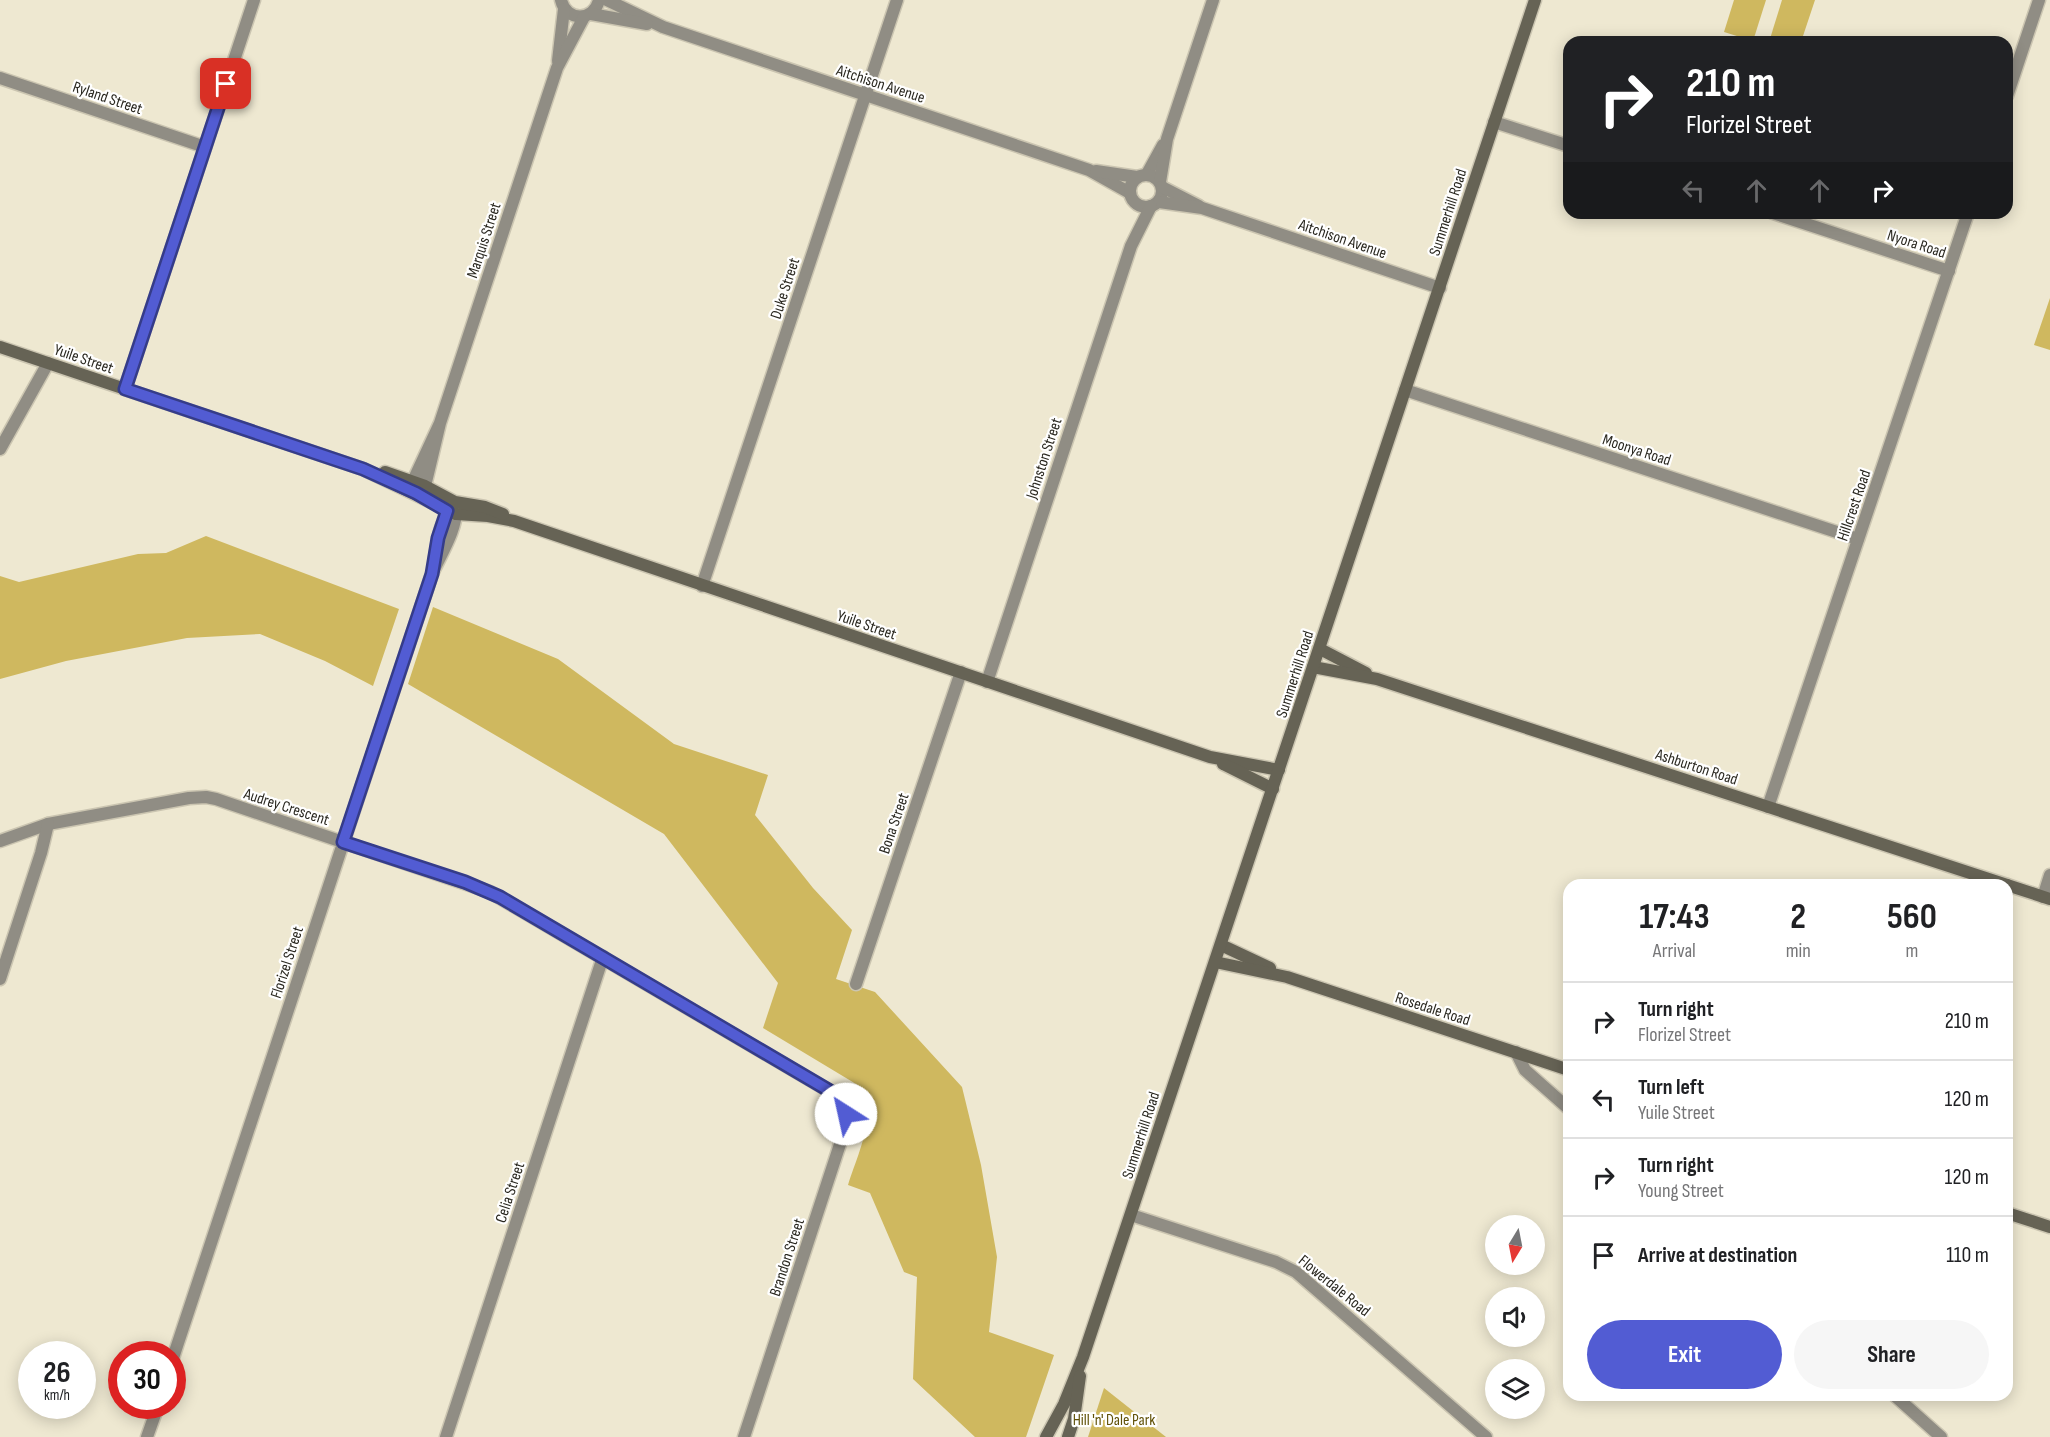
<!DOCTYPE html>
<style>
:root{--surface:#fff;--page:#f6f6f6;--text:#202124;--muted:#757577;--line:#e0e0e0;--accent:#525cd3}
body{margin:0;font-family:"Sofia Sans Condensed",sans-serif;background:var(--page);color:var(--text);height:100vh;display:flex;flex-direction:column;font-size:22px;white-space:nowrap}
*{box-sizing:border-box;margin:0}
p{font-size:20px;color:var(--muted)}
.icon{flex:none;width:33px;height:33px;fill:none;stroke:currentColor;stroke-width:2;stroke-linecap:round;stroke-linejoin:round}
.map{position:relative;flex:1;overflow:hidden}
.details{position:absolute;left:1563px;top:879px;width:450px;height:522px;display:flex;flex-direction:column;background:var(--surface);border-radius:18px;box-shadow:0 3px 15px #0003}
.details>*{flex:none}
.banner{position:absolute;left:1563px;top:36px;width:450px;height:183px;border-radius:18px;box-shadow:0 3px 15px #0003;background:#202124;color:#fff;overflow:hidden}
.needle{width:39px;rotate:190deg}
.buttons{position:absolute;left:1485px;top:1215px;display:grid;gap:12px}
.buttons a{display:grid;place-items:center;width:60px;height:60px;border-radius:50%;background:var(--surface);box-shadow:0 3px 15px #0003;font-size:30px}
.speed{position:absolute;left:18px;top:1341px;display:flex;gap:12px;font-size:30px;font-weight:700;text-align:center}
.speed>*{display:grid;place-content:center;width:78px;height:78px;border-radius:50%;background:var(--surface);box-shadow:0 3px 15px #0003;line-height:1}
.speed small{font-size:15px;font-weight:400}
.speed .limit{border:9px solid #d22;background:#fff;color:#111}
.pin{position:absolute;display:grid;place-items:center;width:51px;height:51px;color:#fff;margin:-26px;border-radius:12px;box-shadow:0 3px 9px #0006}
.me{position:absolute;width:66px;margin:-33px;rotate:325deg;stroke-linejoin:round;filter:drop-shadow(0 0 4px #0008)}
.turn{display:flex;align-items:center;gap:21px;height:126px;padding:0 24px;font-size:27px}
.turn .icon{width:78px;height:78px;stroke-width:2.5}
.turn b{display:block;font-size:42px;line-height:51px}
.lanes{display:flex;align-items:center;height:57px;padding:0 24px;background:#0003;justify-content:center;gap:30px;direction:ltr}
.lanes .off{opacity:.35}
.eta{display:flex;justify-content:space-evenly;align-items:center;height:102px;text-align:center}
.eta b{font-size:36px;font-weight:700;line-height:42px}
.cta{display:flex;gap:12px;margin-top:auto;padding:12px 24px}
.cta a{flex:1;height:69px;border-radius:36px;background:var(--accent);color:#fff;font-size:24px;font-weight:700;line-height:69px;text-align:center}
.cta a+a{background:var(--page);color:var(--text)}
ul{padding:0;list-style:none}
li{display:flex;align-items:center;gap:18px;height:78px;padding:0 24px;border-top:2px solid var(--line)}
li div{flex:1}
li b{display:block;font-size:22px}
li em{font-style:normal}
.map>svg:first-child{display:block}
.green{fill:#cfb85f}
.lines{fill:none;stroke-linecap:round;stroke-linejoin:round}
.street-casing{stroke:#cbc5b1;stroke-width:15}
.secondary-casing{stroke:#cbc5b1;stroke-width:15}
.street{stroke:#908d84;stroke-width:12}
.secondary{stroke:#666355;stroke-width:12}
.route-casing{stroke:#353c89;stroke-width:15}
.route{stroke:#525cd3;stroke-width:10}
.labels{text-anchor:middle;stroke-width:4.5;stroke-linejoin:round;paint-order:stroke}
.street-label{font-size:16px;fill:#29271f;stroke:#fff}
.park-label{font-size:16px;fill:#615108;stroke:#fff}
</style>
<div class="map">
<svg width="2050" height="1437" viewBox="0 0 2050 1437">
<rect width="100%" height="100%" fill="#eee8d1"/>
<g class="green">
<polygon points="1734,0 1766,0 1753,41 1724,32"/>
<polygon points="1782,0 1815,0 1801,42 1769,42"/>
<polygon points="2050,298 2050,350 2034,345"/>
<polygon points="206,536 399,609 373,686 325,661 260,634 187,638 66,661 0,679 0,576 19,582 138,554 166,553"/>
<path d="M433 607 558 659 674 744 768 775 755 815 813 888 852 930 836 979 875 992 962 1087 981 1165 997 1257 989 1332 1054 1355 1026 1437H975L913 1379 917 1277 904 1272 870 1193 848 1185C857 1155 877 1118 861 1087L763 1028 778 983 664 834 408 684Z"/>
<polygon points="1104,1388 1166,1437 1088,1437"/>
</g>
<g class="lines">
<defs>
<g id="street">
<path d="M561 0C566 22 594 22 599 0"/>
<polyline points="607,0 663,27 1089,170 1130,193"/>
<polyline points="591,14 647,24"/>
<polyline points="558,61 564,9"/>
<polyline points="0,78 205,147"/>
<polyline points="2007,96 2039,0"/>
<polyline points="1494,122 1569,146"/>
<polyline points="1096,171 1137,177"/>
<polyline points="1147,174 1163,145"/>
<circle cx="1146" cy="191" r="16"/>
<polyline points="1160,182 1167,139 1213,0"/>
<polyline points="1162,187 1199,206"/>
<polyline points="1159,202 1202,208 1440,288"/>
<polyline points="1773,213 1949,271"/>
<polyline points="125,389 254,0"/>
<polyline points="1405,390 1858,539"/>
<polyline points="440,423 413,481 413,486 416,493 423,490 425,486 440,423 557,68 584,17"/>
<polyline points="0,449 48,363"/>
<path d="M435 558C438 539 441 517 455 503"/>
<polyline points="702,586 897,0"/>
<polyline points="987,682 1131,246 1151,206"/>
<polyline points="1768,807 1968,213"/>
<path d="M0 841 48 824 189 798 206 797 216 799 490 892 836 1095C846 1105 848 1118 844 1132L744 1437"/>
<polyline points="2043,897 2050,875"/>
<polyline points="0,979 41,853 48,824"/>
<polyline points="856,984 961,672"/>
<polyline points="1516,1052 1525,1070 1569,1109"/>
<polyline points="1131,1215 1276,1262 1296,1272 1486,1437"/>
<path d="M172 1361 432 574C441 554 458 528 456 506"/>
<polyline points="1894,1395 1941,1437"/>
<polyline points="147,1437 158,1406"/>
<polyline points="446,1437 603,957"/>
</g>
<g id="secondary">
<polyline points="0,347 363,469 456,514 488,516 514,521 1210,757 1279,770"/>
<polyline points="385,472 425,486 455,502 485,507 503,514"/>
<polyline points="1320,649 1366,673"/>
<polyline points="1313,667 1377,679 2007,885"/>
<polyline points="1223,764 1273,789"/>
<polyline points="2007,885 2050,899"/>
<polyline points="1221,945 1270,968"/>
<polyline points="1215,962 1287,977 1569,1070"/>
<polyline points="2007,1213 2050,1227"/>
<polyline points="1046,1437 1064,1404 1083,1357 1535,0"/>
<polyline points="1068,1437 1074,1419 1080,1376"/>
</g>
</defs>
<use href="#street" class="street-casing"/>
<use href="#secondary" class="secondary-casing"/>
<use href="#street" class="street"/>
<use href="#secondary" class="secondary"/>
</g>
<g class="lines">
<defs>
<polyline id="route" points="226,84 125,389 363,469 416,493 447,511 438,538 432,574 343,842 465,882 500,897 830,1091 840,1100 846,1114"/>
</defs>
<use href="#route" class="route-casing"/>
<use href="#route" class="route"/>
</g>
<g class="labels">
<g class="street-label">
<text transform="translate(881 83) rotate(18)" y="6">Aitchison Avenue</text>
<text transform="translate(108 97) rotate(19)" y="6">Ryland Street</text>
<text transform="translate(1447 212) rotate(-72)" y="6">Summerhill Road</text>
<text transform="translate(1343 238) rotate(19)" y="6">Aitchison Avenue</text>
<text transform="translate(483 240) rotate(-72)" y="6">Marquis Street</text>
<text transform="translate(1917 243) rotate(18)" y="6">Nyora Road</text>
<text transform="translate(784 288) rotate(-72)" y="6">Duke Street</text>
<text transform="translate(84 358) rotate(19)" y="6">Yuile Street</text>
<text transform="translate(1637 449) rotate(18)" y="6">Moonya Road</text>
<text transform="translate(1043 458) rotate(-72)" y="6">Johnston Street</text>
<text transform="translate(1853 505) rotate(-71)" y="6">Hillcrest Road</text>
<text transform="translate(867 624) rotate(19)" y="6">Yuile Street</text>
<text transform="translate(1294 674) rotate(-72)" y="6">Summerhill Road</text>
<text transform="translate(1697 766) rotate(18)" y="6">Ashburton Road</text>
<text transform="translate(287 806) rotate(18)" y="6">Audrey Crescent</text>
<text transform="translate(893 823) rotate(-71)" y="6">Bona Street</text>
<text transform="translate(286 962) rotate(-72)" y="6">Florizel Street</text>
<text transform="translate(1433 1008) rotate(18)" y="6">Rosedale Road</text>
<text transform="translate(1140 1135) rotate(-72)" y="6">Summerhill Road</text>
<text transform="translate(509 1192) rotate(-72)" y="6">Celia Street</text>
<text transform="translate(786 1257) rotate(-72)" y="6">Brandon Street</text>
<text transform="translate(1335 1285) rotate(39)" y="6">Flowerdale Road</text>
</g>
<g class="park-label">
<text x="1114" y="1425">Hill 'n' Dale Park</text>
</g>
</g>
</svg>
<div class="buttons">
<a><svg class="needle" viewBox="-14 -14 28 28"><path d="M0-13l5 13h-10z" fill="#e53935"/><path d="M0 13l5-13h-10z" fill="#757577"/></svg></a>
<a><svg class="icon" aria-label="sound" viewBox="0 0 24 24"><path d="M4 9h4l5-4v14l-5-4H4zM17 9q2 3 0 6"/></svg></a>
<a><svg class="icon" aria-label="layers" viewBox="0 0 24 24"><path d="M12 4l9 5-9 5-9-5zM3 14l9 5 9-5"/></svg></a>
</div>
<div class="speed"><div>26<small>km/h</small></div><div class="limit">30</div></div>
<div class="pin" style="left:226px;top:84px;background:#d93025"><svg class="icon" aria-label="arrive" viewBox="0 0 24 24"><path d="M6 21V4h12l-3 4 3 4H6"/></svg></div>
<svg class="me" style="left:846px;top:1114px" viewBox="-20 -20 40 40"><circle r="19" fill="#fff"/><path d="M0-13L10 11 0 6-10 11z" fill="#525cd3"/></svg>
<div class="banner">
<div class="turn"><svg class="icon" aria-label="right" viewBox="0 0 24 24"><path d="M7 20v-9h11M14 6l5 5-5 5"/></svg><div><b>210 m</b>Florizel Street</div></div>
<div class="lanes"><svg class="icon off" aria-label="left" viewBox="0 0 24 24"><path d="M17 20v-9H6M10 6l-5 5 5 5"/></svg><svg class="icon off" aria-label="ahead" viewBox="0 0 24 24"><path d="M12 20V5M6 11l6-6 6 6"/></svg><svg class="icon off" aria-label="ahead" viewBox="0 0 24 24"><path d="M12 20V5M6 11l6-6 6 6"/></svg><svg class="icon" aria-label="right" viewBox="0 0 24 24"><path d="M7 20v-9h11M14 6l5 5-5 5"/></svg></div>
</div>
<section class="details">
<div class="eta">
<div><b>17:43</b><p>Arrival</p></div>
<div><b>2</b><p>min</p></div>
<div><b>560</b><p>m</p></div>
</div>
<ul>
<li><svg class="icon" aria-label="right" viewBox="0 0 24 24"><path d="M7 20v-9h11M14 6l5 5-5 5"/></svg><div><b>Turn right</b><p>Florizel Street</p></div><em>210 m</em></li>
<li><svg class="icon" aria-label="left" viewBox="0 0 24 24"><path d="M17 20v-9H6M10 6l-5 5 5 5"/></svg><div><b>Turn left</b><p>Yuile Street</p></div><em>120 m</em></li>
<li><svg class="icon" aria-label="right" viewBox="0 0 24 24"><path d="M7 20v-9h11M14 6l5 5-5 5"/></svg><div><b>Turn right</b><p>Young Street</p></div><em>120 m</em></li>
<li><svg class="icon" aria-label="arrive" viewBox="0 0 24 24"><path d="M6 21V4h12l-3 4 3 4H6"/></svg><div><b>Arrive at destination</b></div><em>110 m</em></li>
</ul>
<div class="cta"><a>Exit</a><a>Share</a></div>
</section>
</div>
